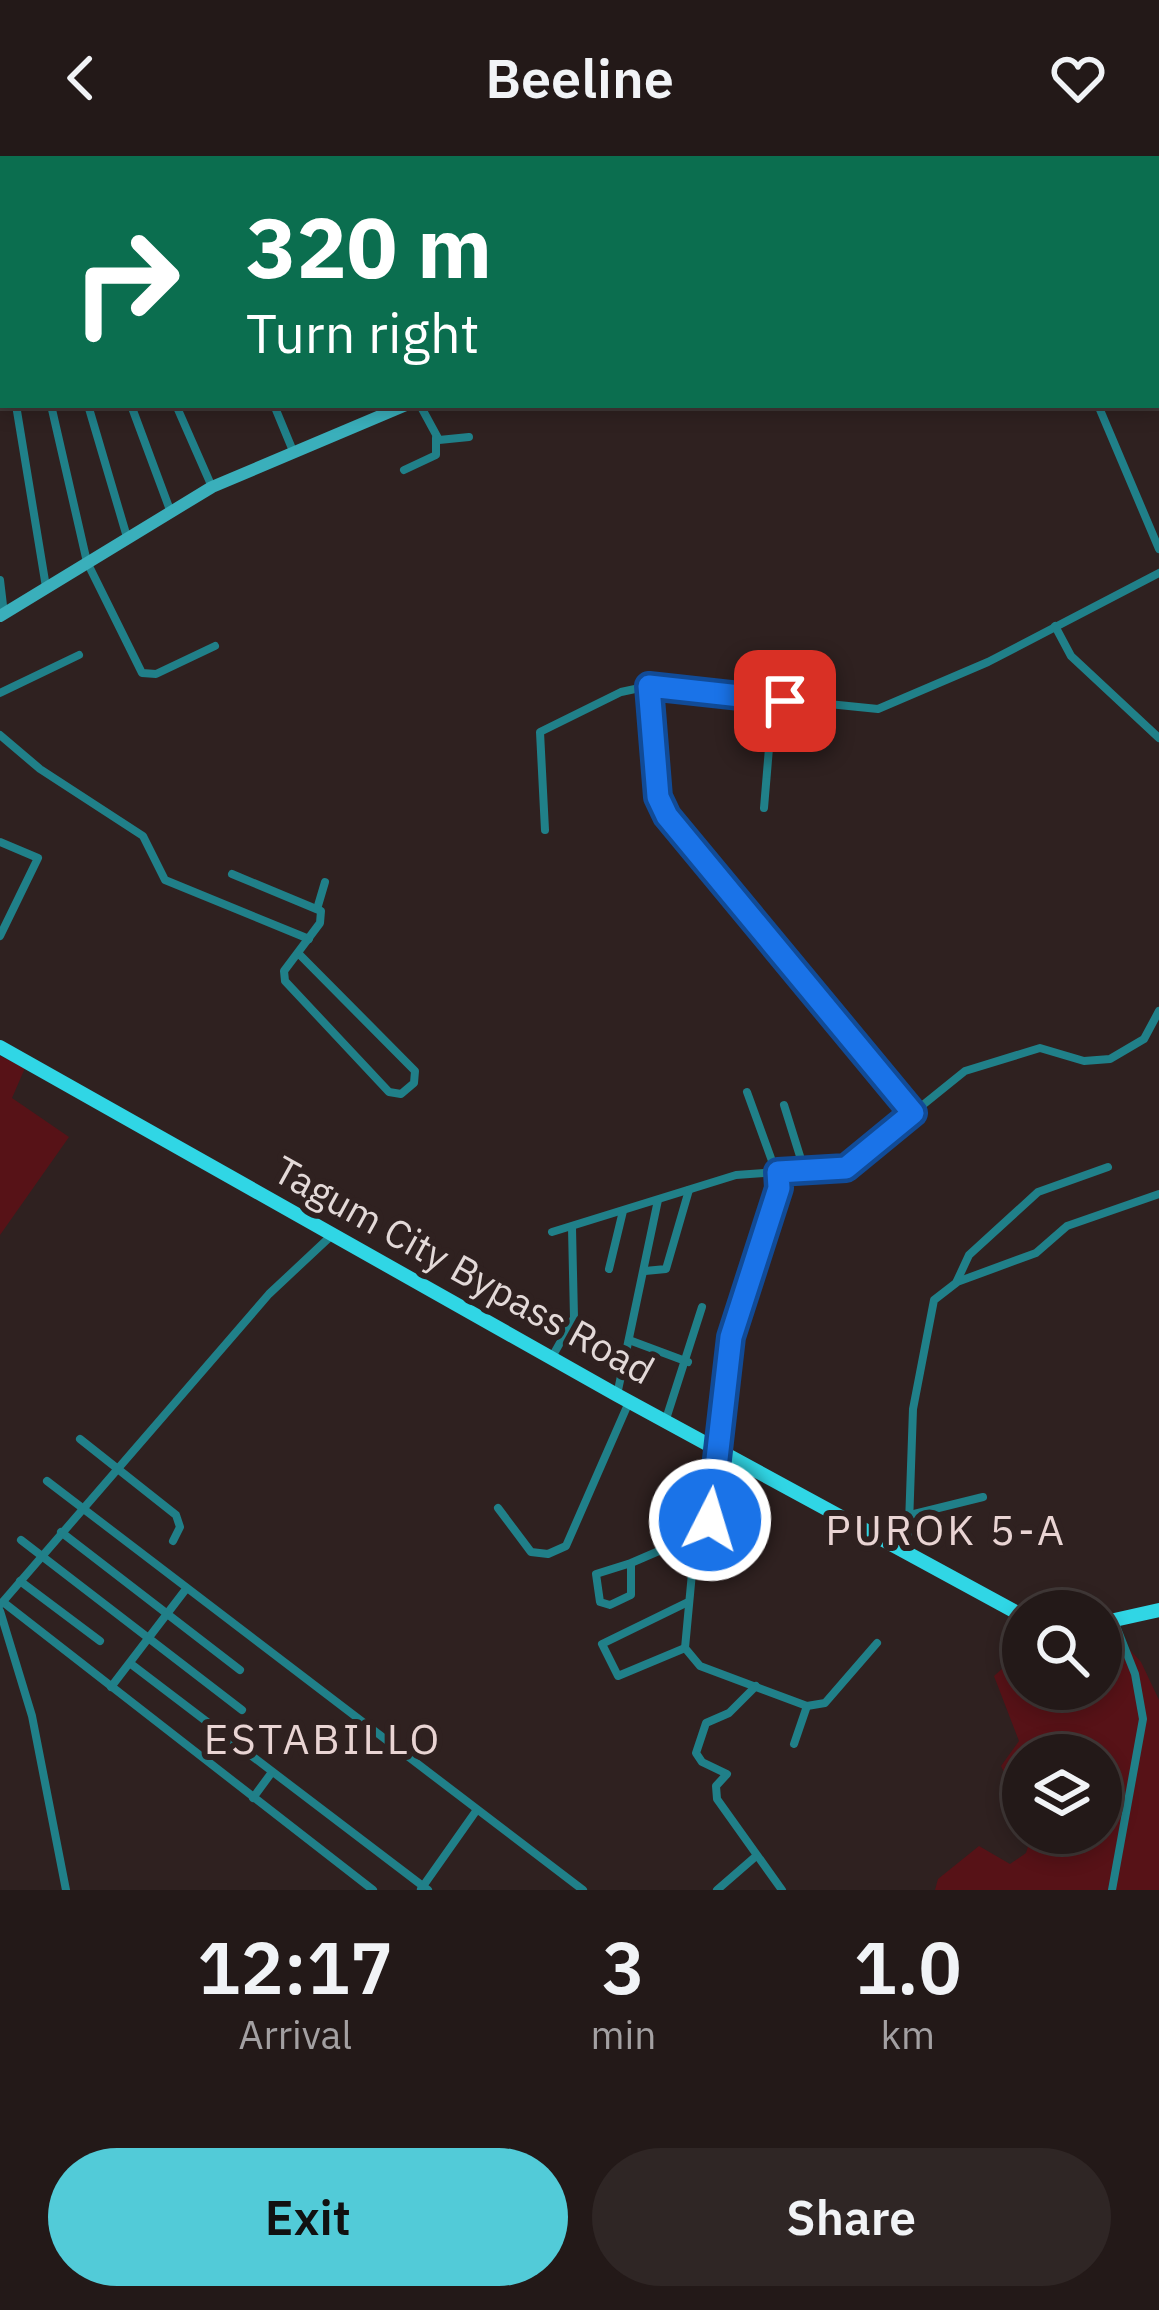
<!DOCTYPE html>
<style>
:root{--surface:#231918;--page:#2f2625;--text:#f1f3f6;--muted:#a3a0a2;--line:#403837;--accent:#52cbd8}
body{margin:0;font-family:"IBM Plex Sans",sans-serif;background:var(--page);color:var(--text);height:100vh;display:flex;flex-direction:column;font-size:45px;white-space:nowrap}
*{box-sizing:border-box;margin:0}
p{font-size:39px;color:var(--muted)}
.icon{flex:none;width:66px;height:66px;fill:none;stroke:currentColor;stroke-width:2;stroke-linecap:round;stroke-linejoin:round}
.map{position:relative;height:1734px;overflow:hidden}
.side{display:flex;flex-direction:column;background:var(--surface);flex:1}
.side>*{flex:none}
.hud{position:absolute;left:0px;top:0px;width:1161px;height:252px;box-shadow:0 6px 18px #0003,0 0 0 3px var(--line);background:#0b6e4f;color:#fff;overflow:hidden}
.fabs{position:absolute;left:1002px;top:1434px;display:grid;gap:24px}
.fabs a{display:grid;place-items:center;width:120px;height:120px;border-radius:50%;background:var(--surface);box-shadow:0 6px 18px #0003,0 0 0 3px var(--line);font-size:60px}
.pin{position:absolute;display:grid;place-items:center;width:102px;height:102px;color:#fff;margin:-51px;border-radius:24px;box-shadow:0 6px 18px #0006}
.me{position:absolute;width:132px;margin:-66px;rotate:5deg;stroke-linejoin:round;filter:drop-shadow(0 0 9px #0008)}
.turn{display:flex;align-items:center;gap:42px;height:252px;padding:0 48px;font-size:54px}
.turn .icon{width:156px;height:156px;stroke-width:2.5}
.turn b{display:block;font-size:84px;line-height:102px}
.eta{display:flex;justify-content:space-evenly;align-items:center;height:204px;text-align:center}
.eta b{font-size:72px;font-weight:600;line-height:84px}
.button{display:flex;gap:24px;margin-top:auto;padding:24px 48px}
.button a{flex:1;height:138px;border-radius:72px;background:var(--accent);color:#111;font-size:48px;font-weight:600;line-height:138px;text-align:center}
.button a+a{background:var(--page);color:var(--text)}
header{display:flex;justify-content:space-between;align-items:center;height:156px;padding:0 48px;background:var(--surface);font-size:54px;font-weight:600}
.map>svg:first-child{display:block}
.green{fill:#571217}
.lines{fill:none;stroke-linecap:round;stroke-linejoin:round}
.minor{stroke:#208089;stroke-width:8}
.secondary{stroke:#3aafbb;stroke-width:12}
.primary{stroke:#30d6e5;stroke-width:14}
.route-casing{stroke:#114b97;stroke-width:30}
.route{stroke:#1a73e8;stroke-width:21}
.labels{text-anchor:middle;stroke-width:12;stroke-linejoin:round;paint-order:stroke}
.street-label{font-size:39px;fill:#e3d9d8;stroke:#2f2120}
.neighbourhood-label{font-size:42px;letter-spacing:3px;fill:#e9d4d3;stroke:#2f2120}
</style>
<header><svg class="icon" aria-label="back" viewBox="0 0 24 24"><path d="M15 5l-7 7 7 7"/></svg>Beeline<svg class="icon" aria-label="heart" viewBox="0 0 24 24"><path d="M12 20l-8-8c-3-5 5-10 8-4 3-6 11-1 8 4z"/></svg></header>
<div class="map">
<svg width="1159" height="1734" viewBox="0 0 1159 1734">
<rect width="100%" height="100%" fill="#2f2120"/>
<g class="green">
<polygon points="0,900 25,912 12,942 69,981 0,1079"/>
<polygon points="1101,1470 1111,1473 1141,1506 1159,1544 1159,1734 935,1734 938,1723 979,1690 1010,1708 1026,1697 1032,1677 1101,1677 1101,1599 1023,1599 1023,1655 1001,1610 1019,1585 994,1520 1023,1494 1023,1533 1101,1533"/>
</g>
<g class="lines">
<g class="minor">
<polyline points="238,0 238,3"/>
<polyline points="1156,0 1157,3"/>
<polyline points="1158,97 1159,97"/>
<polyline points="1158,129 1159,128"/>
<polyline points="0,145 3,145"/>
<polyline points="16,249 46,431"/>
<polyline points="51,249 87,406 142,517 156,518 215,490"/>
<polyline points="88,249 127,381"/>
<polyline points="131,249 170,354"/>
<polyline points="176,249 212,331"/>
<polyline points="274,249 293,295"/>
<polyline points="420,249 439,284 469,281"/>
<polyline points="1098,249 1159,393"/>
<polyline points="404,314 436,299 436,282"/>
<polyline points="0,424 4,458"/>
<polyline points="1055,470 1071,500 1159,582"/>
<polyline points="649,530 658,641 666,660 913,957"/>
<polyline points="0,537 79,499"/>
<polyline points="0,579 40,613 143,680 165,724 309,783"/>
<polyline points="764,652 773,544"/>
<polyline points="545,674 540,576 621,536 649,530 878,553 988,506 1159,417"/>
<polyline points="0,686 38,702 0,780"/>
<polyline points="232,718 321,755 320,767 284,815 285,825 389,936 401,938 414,927 415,915 299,798"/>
<polyline points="317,753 325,726"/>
<polyline points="747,936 780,1027 731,1181 710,1363 692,1417 685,1492 700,1510 807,1550 794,1588"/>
<polyline points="784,949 804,1013"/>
<polyline points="552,1076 736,1019 846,1011 965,915 1040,892 1084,905 1110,903 1144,883 1159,855"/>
<polyline points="609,1113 623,1055"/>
<polyline points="645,1115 666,1113 689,1034"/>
<polyline points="957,1126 1036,1097 1067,1070 1159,1038"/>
<polyline points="629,1184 688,1206"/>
<polyline points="552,1201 574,1162 572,1072"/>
<polyline points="617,1239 658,1044"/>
<polyline points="666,1263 702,1151"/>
<polyline points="80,1283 176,1359 180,1371 173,1385"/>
<polyline points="47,1325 583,1734"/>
<polyline points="498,1352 531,1396 548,1398 566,1390 629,1246"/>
<polyline points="667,1359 710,1363"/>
<polyline points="910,1359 983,1341"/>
<polyline points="61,1376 240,1514"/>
<polyline points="21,1384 242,1554"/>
<polyline points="908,1397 913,1253 934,1144 956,1127 969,1099 1038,1036 1108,1011"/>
<polyline points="631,1407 596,1418 600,1446 610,1449 631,1439 631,1407 703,1376"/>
<polyline points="20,1425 100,1485"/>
<polyline points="3,1446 373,1734"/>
<polyline points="0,1449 269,1138 332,1079"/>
<polyline points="0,1455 32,1560 66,1734"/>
<polyline points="685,1492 618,1520 602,1488 686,1447"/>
<polyline points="131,1508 428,1734"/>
<polyline points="756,1530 729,1557 706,1567 696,1597 702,1606 727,1618 716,1630 717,1643 782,1734"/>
<polyline points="111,1531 186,1433"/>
<polyline points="807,1550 825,1547 877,1487"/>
<polyline points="253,1642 272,1616"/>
<polyline points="421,1733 476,1655"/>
<polyline points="717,1734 755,1701"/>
<polyline points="1112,1734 1143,1563 1135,1518 1114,1465"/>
</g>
<g class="secondary">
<polyline points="502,3 502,0"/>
<polyline points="0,460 212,331 406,249"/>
</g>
<g class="primary">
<polyline points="0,891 617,1239 1023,1460"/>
<polyline points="1101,1467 1159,1454"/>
</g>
</g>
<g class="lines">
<defs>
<polyline id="route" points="710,1364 731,1181 779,1032 778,1016 846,1012 913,957 667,660 658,641 649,530 785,545"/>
</defs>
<use href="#route" class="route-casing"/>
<use href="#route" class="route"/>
</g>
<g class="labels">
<g class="street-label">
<text transform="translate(464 1114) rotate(29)" y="14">Tagum City Bypass Road</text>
</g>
<g class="neighbourhood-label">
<text x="946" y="1389">PUROK 5-A</text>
<text x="323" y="1598">ESTABILLO</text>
</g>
</g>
</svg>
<div class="fabs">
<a><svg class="icon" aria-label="search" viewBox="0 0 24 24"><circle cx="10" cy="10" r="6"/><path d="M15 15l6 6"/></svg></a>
<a><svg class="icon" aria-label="layers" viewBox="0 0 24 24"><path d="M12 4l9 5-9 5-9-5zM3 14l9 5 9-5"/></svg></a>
</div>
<div class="pin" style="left:785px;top:545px;background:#d93025"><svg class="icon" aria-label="arrive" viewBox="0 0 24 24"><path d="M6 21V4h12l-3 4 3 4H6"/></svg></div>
<svg class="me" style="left:710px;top:1364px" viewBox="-20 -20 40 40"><circle r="17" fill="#1a73e8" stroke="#fff" stroke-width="3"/><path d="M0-11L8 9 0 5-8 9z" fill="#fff"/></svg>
<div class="hud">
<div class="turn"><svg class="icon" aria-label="right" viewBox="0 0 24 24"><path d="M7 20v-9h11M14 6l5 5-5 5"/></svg><div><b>320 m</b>Turn right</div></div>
</div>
</div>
<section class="side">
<div class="eta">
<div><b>12:17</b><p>Arrival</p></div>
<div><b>3</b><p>min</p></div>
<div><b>1.0</b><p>km</p></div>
</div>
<div class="button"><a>Exit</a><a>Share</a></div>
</section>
